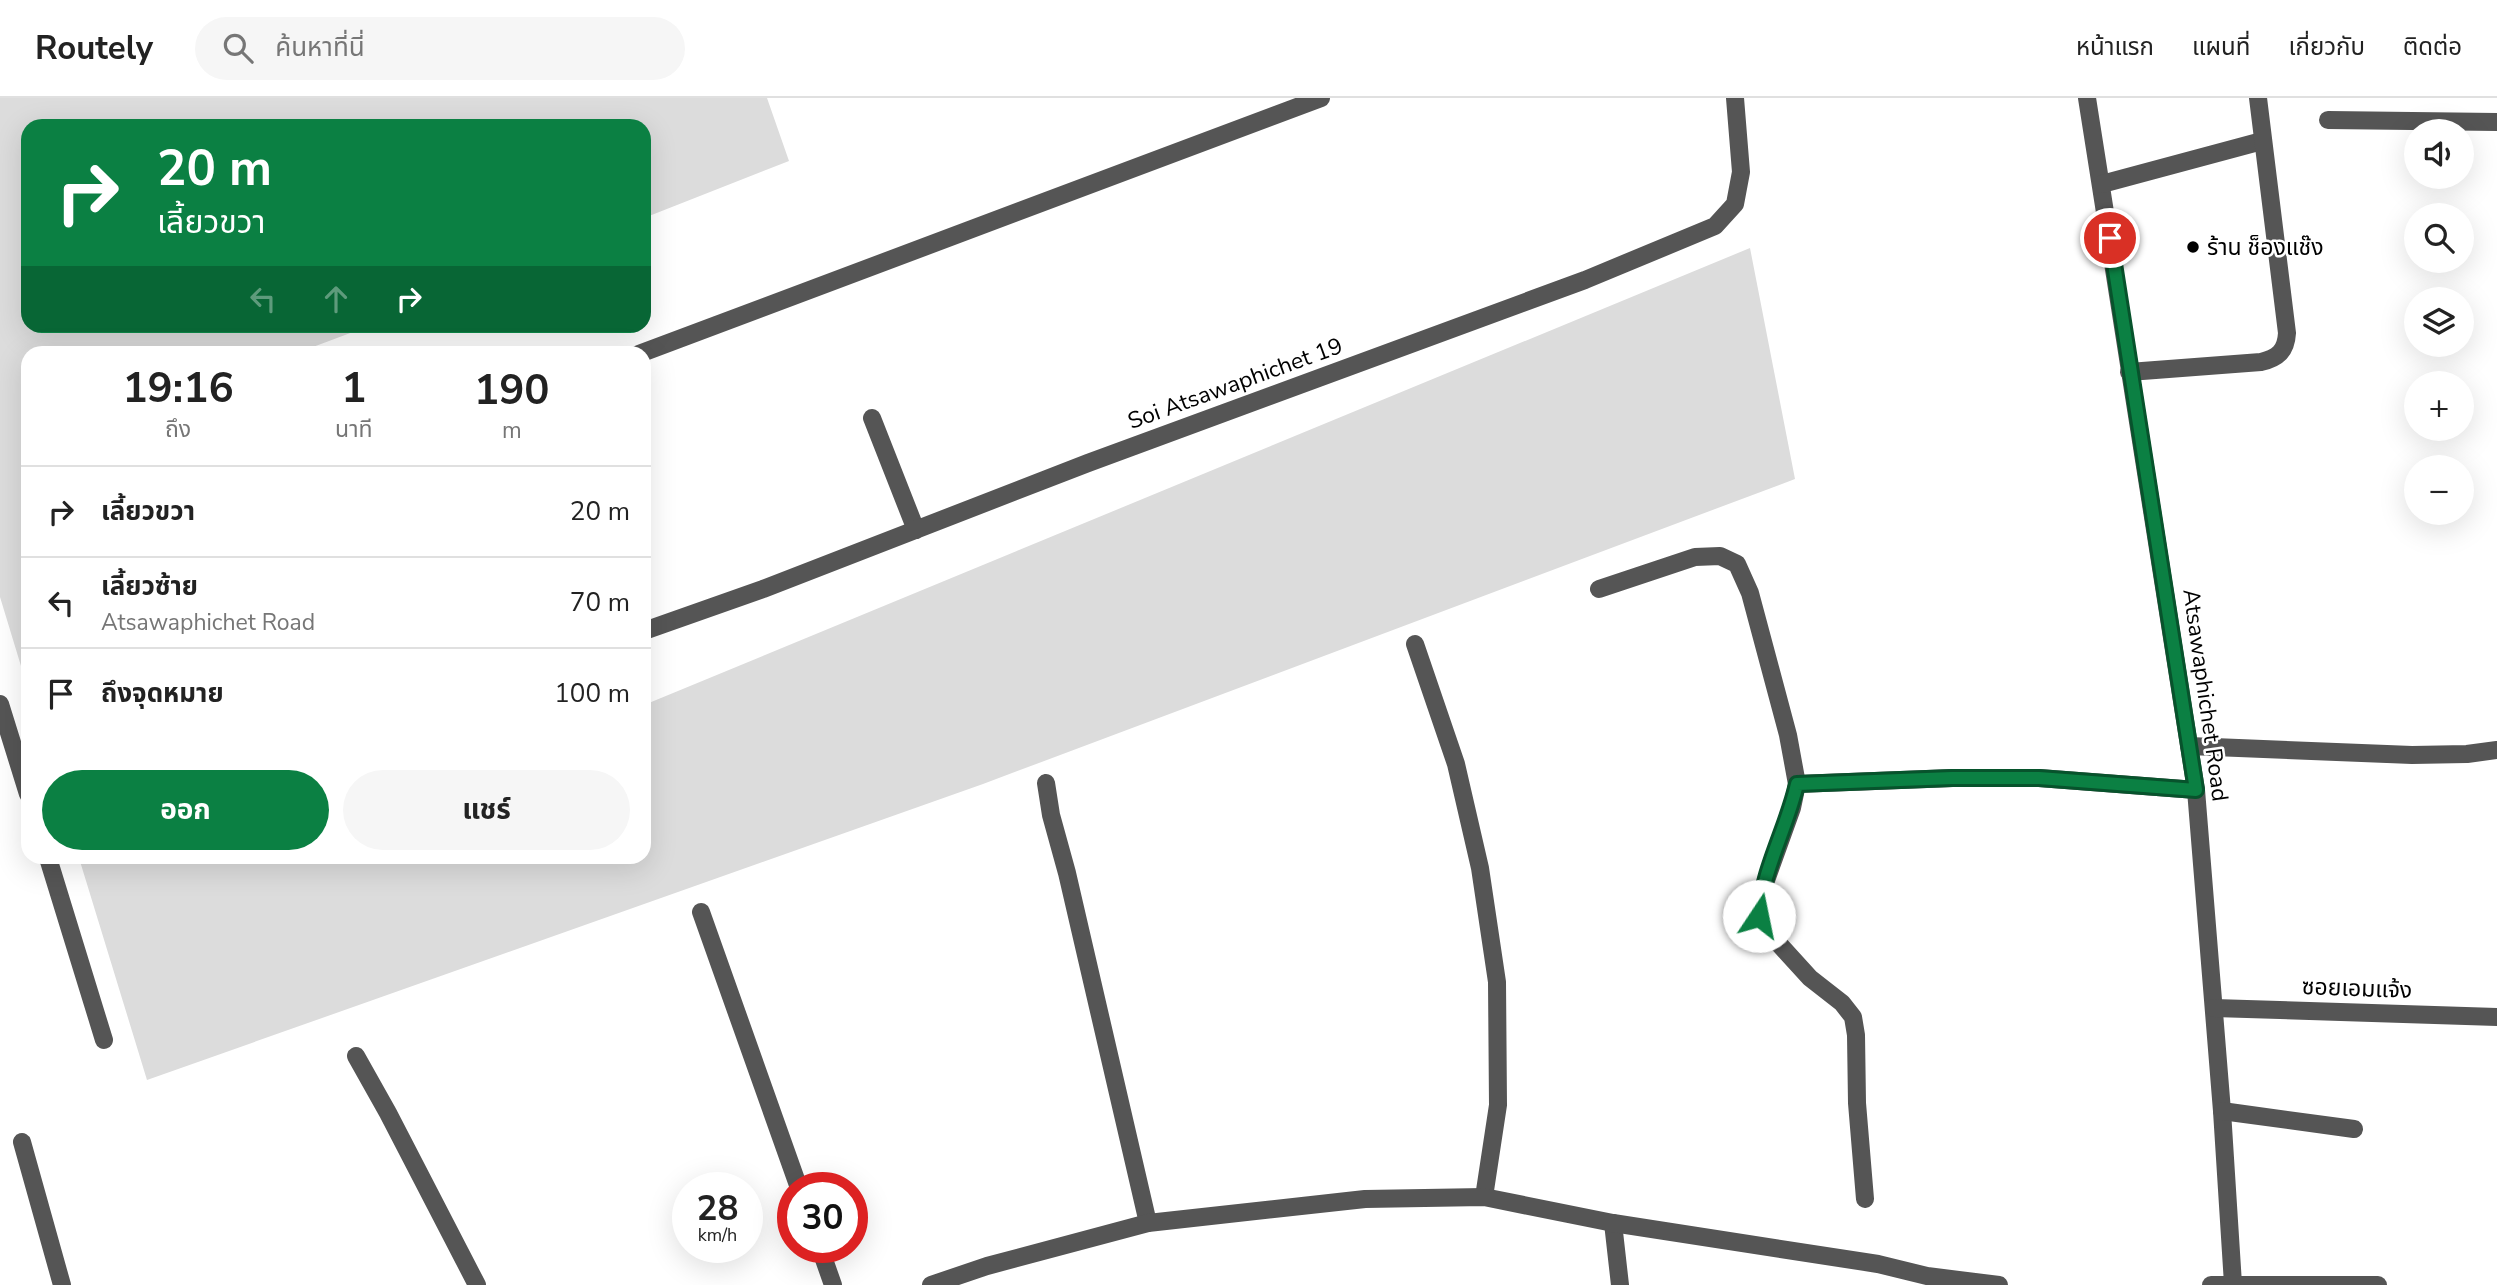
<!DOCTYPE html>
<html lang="th">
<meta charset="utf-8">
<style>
:root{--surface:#fff;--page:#f6f6f6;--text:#222;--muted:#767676;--line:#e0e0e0;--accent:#0b8043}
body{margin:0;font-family:"Nunito Sans","Noto Sans Thai",sans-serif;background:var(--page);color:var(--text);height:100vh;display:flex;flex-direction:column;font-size:26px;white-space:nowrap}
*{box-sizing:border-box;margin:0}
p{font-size:23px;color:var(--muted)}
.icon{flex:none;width:38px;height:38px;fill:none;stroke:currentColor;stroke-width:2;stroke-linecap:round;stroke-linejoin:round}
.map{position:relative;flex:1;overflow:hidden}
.side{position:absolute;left:21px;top:248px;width:630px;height:518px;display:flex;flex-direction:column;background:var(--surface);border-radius:21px;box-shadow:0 7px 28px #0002}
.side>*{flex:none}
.hud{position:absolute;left:21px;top:21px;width:630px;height:214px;border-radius:21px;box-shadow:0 7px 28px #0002;background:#0b8043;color:#fff;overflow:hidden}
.tools{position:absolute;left:2404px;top:21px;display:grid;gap:14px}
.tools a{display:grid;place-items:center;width:70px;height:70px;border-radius:50%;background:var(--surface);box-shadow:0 7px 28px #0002;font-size:35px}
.speed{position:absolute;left:672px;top:1074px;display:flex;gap:14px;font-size:35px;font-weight:700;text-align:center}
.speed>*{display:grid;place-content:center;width:91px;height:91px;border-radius:50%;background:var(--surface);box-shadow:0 7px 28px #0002;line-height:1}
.speed small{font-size:18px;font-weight:400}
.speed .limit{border:10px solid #d22;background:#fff;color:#111}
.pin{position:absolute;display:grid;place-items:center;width:60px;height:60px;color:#fff;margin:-30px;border:4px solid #fff;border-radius:50%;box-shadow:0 2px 7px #0007}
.me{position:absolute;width:77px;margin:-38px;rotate:11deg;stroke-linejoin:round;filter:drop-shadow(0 0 5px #0008)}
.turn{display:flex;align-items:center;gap:24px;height:147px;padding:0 21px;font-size:32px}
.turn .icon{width:91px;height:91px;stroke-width:2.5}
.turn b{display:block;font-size:49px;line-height:60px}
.lanes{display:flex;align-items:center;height:66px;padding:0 21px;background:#0003;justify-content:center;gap:35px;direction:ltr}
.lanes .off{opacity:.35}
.eta{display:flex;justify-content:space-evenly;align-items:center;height:119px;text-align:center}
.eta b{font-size:42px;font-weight:700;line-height:49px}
.cta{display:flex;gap:14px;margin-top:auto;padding:14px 21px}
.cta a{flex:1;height:80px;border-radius:42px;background:var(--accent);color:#fff;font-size:28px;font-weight:700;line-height:80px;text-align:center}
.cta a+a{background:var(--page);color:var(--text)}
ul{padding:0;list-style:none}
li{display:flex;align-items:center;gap:21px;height:91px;padding:0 21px;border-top:2px solid var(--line)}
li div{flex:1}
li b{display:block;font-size:26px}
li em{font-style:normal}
header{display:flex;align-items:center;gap:42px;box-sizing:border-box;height:98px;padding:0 35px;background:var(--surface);border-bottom:2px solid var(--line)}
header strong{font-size:33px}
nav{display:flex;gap:38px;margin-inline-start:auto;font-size:24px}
.search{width:490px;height:63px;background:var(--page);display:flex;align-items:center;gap:18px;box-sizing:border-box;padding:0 24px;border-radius:38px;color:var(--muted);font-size:26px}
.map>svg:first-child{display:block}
.green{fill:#dcdcdc}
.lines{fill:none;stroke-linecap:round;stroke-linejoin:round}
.minor{stroke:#555;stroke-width:18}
.route-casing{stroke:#07532c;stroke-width:18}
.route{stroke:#0b8043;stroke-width:12}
.poi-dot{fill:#000;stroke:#fff;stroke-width:2.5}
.labels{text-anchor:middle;stroke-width:5;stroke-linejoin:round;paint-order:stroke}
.poi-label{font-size:23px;fill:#000;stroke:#fff;text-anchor:start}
.street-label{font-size:23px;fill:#000;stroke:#fff}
</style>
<header>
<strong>Routely</strong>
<div class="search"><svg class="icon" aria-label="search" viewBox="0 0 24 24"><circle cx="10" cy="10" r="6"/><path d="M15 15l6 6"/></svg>ค้นหาที่นี่</div>
<nav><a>หน้าแรก</a><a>แผนที่</a><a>เกี่ยวกับ</a><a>ติดต่อ</a></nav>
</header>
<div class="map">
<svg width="2497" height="1187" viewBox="0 0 2497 1187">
<rect width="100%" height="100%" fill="#fff"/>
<g class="green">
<polygon points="0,0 767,0 789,63 644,120 644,28 28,28 28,228 369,228 297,255 28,256 28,591 0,499"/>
<polygon points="1750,150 1795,381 983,686 147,982 79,760 644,760 644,607"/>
</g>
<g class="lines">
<g class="minor">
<polyline points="2087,0 2196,692 2222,1013 2233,1186"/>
<polyline points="2328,22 2497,24"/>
<polyline points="2102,86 2262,43"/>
<polyline points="639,256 1321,0"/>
<path d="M2129 274 2261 264C2278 260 2286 253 2287 235L2258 0"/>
<polyline points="872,320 916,432"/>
<polyline points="1599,491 1695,459 1720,458 1737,466 1750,495 1788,637 1797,686 1792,710 1760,799 1759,818 1770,836 1810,880 1842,905 1853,919 1856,937 1857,1005 1865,1101"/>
<polyline points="644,533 763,491 1088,365 1585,182 1715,128 1735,106 1741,74 1735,0"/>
<polyline points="1415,546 1456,666 1480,770 1497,884 1498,1007 1484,1099"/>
<polyline points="0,606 28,696"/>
<polyline points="2189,648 2412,657 2467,656 2497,652"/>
<polyline points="1046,685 1051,717 1067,775 1148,1125"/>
<polyline points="1797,686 1953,680 2039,680 2196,692"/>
<polyline points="48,760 104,942"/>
<polyline points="701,814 799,1090"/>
<polyline points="2214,910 2497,919"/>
<polyline points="356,958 388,1015 477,1187"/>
<polyline points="2222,1013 2354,1031"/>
<polyline points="22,1044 62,1187"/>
<polyline points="1613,1125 1620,1187"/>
<polyline points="820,1150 833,1187"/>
<polyline points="931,1187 987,1168 1148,1125 1365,1101 1484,1099 1613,1125 1878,1166 1927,1178 1999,1187"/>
<polyline points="2211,1187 2378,1187"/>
</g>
</g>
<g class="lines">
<defs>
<path id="route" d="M1759 818C1762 773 1787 730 1797 686L1952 680H2039L2196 692 2110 140"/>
</defs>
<use href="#route" class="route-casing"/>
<use href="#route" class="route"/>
</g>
<circle class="poi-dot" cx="2193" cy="149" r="7"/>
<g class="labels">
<g class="poi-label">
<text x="2207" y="157">ร้าน ช็องแช๊ง</text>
</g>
<g class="street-label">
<text transform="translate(1235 285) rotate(-20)" y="8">Soi Atsawaphichet 19</text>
<text transform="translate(2206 597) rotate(82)" y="8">Atsawaphichet Road</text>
<text transform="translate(2357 890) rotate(2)" y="8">ซอยเอมแจ้ง</text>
</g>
</g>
</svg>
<div class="tools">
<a><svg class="icon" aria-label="sound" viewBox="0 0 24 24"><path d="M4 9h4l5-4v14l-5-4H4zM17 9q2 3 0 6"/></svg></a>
<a><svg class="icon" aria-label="search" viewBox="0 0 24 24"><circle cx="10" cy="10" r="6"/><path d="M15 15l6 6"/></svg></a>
<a><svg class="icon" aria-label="layers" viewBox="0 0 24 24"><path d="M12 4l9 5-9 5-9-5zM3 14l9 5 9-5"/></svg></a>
<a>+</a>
<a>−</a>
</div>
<div class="speed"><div>28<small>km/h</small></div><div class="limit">30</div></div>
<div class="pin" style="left:2110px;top:140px;background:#d93025"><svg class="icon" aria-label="arrive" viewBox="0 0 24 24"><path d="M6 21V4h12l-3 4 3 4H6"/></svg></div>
<svg class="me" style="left:1759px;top:818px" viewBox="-20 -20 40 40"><circle r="19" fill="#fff"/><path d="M0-13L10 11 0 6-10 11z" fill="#0b8043"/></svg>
<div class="hud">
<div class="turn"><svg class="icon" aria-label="right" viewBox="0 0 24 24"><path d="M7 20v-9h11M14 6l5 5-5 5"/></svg><div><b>20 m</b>เลี้ยวขวา</div></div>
<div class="lanes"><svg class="icon off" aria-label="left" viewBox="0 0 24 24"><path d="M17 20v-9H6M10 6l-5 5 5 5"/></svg><svg class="icon off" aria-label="ahead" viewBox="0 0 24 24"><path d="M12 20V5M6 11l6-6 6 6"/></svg><svg class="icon" aria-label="right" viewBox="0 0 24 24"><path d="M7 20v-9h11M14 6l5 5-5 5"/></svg></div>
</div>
<section class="side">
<div class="eta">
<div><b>19:16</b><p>ถึง</p></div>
<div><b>1</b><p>นาที</p></div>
<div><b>190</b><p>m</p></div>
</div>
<ul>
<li><svg class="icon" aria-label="right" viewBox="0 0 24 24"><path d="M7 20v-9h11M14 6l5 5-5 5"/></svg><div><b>เลี้ยวขวา</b></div><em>20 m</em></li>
<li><svg class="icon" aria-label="left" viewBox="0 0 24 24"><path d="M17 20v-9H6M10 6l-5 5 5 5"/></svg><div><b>เลี้ยวซ้าย</b><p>Atsawaphichet Road</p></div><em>70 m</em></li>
<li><svg class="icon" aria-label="arrive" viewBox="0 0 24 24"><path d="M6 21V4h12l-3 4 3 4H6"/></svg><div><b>ถึงจุดหมาย</b></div><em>100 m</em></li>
</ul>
<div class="cta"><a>ออก</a><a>แชร์</a></div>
</section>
</div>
